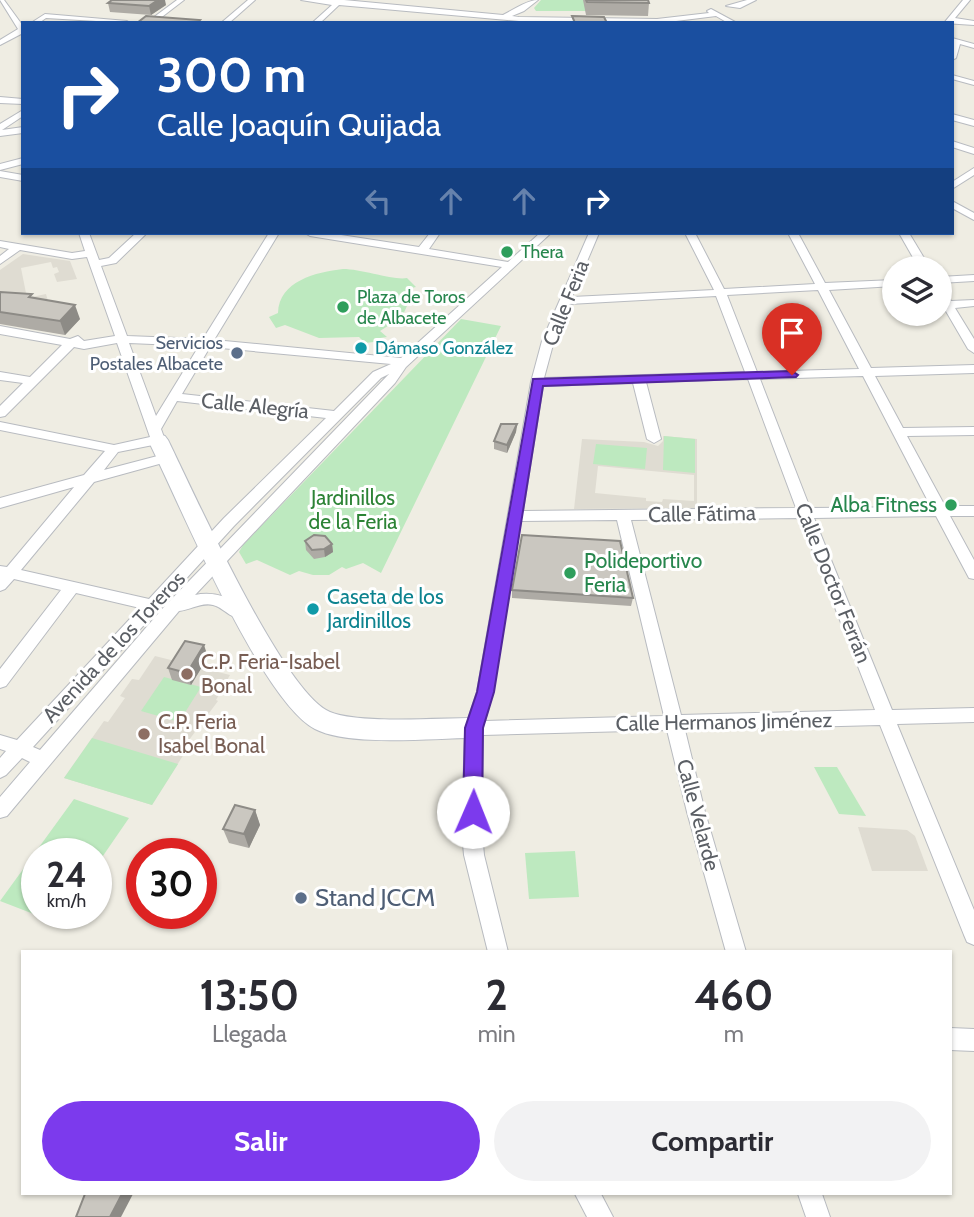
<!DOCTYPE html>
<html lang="es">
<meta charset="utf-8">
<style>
:root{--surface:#fff;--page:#f2f2f3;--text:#2b2b33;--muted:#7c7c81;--accent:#7c3aed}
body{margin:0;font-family:Cabin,sans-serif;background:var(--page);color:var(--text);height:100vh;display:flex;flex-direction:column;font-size:26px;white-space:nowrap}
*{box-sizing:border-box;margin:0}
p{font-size:23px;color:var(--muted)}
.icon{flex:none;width:38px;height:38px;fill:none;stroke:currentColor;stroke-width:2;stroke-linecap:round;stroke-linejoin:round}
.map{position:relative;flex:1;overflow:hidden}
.panel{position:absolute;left:21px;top:950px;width:931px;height:245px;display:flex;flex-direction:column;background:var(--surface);border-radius:0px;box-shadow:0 2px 5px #0004}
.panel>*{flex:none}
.top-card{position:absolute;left:21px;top:21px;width:933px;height:214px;border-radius:0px;box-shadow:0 2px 5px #0004;background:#1a4fa0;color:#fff;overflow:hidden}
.fabs{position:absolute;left:882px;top:256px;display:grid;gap:14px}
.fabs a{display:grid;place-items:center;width:70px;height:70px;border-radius:50%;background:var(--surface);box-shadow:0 2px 5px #0004;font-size:35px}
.speed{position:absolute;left:21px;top:838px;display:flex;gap:14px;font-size:35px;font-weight:700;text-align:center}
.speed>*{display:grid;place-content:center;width:91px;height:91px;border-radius:50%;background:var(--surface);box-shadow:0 2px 5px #0004;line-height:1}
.speed small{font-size:18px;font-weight:400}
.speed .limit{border:10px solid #d22;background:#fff;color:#111}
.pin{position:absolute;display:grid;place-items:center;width:60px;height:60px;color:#fff;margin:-72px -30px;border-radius:50% 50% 50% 0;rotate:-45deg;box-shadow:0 0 7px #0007}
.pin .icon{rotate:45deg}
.me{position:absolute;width:77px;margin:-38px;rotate:1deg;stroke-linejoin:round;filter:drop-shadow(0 0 5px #0008)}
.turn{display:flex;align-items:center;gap:24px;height:147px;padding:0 21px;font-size:32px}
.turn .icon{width:91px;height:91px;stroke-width:2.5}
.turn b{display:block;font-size:49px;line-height:60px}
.lanes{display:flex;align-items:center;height:66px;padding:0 21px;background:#0003;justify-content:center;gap:35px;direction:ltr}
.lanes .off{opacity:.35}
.eta{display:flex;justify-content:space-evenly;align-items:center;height:119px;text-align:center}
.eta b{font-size:42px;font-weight:700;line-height:49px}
.action{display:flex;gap:14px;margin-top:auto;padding:14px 21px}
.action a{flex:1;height:80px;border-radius:42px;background:var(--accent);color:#fff;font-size:28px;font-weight:700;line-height:80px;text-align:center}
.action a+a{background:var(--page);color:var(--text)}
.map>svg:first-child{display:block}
.education{fill:#dfdcd2;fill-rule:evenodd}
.green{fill:#bde9bf}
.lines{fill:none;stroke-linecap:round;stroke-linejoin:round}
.street-casing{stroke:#b8bbc0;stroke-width:2}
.secondary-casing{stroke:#b8bcc3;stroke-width:2}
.street{fill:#fff;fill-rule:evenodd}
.secondary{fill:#fff;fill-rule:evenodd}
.wall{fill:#aeaba5}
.shaded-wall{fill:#8d8b86}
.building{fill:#cac7c0;stroke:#8d8b86;stroke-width:2}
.route{fill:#7c3aed;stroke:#51269a;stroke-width:2}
.leisure-dot{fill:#2e9e5b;stroke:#fff;stroke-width:2.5}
.culture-dot{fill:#0f9aa8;stroke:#fff;stroke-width:2.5}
.service-dot{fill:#5c6f8a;stroke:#fff;stroke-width:2.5}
.education-dot{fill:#8d6e63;stroke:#fff;stroke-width:2.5}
.labels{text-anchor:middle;stroke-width:6;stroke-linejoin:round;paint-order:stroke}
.far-leisure-label{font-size:18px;fill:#27864d;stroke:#fff;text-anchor:start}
.far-service-label{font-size:18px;fill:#4e5e75;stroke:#fff;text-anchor:end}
.far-culture-label{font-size:18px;fill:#0d838f;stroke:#fff;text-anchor:start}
.street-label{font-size:21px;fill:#5b5f65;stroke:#fff}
.park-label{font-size:21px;fill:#2c8335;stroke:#fff}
.leisure-label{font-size:21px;fill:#27864d;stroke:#fff;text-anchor:end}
.culture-label{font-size:21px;fill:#0d838f;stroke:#fff;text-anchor:start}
.education-label{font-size:21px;fill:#785e54;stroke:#fff;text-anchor:start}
.near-service-label{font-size:24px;fill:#4e5e75;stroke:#fff;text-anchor:start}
</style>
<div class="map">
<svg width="974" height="1217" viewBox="0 0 974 1217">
<rect width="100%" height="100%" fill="#efede3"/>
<g class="education">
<polygon points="23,254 70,261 77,279 57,282 54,274 59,272 57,267 53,268 51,262 21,268 27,298 46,294 48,301 0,303 0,270"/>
<path d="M663 436 697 439V508L574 509 582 439 644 442 658 446 663 441ZM598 466 694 475V501L663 499 662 502 646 501V498L595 493Z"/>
<polygon points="199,655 208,657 202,668 230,675 216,700 218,701 186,744 189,746 152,805 64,778 104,721 108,722 125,698 120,696 132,679 139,680 155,656 183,663"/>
<polygon points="858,827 907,830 915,836 928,871 872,871"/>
</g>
<g class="green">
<polygon points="541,0 624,0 627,11 536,11 534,8"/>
<path d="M343 269C362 269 395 281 407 278L416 287 407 289 411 297 402 317 380 331 387 337 380 338 382 341 365 343 359 337 319 338 285 325 276 328 269 317 278 313C279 281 316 272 343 269Z"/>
<polygon points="461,319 501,326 381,573 363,563 346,569 342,567 329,575 313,575 299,571 290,575 257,560 246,564 239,552 243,545"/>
<polygon points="664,436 695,439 695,473 663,470"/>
<polygon points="596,444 647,448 645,469 593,464"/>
<polygon points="164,677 201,687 179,722 141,711"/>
<polygon points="92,738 178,764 152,805 64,778"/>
<polygon points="814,767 837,767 866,816 839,814"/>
<polygon points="74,799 129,818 96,866 96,854 37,854 37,914 64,914 57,923 0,901"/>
<polygon points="575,851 579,897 529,899 525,853"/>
</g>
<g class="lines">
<defs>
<g id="street">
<polygon points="0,0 4,0 23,26 23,33 0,45 0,40 18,29"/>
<polygon points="177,0 184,0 154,23 146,23"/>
<polygon points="248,0 255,0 229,23 221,23"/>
<path d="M301 0H344L503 15C513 10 527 0 538 0L524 11 512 16 519 17 657 19 709 13 707 11 711 9 737 23H728L716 16 660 23 519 21 339 5 320 23H312L332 5Z"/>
<polygon points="747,0 756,0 740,8 726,6"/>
<polygon points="963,0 970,0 955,18 974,21 974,25 944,23"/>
<polygon points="45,14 127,21 130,23 46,18 39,23 31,23"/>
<polygon points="952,38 974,44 974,48 960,44 956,58 952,60"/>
<polygon points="952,75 974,81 974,85 952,79"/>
<polygon points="0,97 23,99 23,104 0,103"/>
<polygon points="23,110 23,116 2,130 23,127 23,133 0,136 0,124"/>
<polygon points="952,114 974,120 974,126 952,120"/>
<polygon points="952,141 974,148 974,154 952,147"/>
<polygon points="23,158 23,164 0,170 0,164"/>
<polygon points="974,168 974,175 952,189 952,182"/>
<polygon points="0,171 23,175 23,181 0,177"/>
<polygon points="952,201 974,213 974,220 952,208"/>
<path d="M79 233H89L99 260 109 258 136 233H147L116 263 101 266 127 336 203 339 269 233H279L214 340 401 358 502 267 310 236 305 233H328L419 247 430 233H440L429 249 508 262 540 233H551L406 367 395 383 195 595C213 591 236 597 247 613L245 617C231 621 225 608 213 605 201 602 191 610 179 611L7 816 0 818V797L30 762 22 758 6 775 0 778V758L6 751 0 749V735L17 740 140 608 76 593 6 686 0 688V669L61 590 14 579 5 589 0 591V566L7 567 74 487 0 508V498L84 475 105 451 0 430V422L114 445 150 437 117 343 84 349 74 347 5 416 0 417V406L23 383 0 380V372L30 377 62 345 0 334V326L70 339 78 336 84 341 115 336 87 257 72 259 20 250 0 264V256L9 249 0 247V241L72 253 85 251ZM129 343 199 346 156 416ZM210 347 391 364 373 372 334 411 182 394ZM389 374 163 608 40 750 33 747 234 526 381 378ZM177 401 326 418 224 518 149 599 21 570 94 482 170 461 172 458 165 454 104 470 118 452 163 443 165 440 161 429Z"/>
<path d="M589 233H599L572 297 714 290 685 233H695L724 289 815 284 788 233H798L825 283 894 280V286L829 290 871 368 974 365V373L875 376 903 428 974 427V435L907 436 945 506H974V516H950L974 560V579L969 578 936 516 814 518 892 710 974 708V722L897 724 974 910V945L967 942 964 935 880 725 685 730 705 812 746 952H726L687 812 667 730 483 735 482 833 484 855 508 952H488L464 855 462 833 465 728 477 692 531 382 542 341ZM818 290 859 369 757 372 727 295ZM716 296 745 372 544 378 554 341 569 304ZM863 376 931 507 810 508 760 379ZM748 379 796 508 523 511 543 386 633 383 647 439 654 443 661 439 646 382ZM800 518 875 710 681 715 631 520ZM617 520 664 716 485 721 493 692 521 521Z"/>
<polygon points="899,233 909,233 930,268 919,268"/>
<polygon points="974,275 974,281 940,283 940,277"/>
<polygon points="940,289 944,290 951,301 974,300 974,306 955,308 974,339 974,353 968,349 940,301"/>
<polygon points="950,1028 974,1029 974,1051 950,1050"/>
<polygon points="575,1194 601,1194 613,1217 587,1217"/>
<polygon points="798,1194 822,1194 830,1217 806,1217"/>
</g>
<path id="secondary" d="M158 434 165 436 168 440C194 493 284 694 330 712 359 724 440 718 474 718L483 721 487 728 483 735 474 738C433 738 350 747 315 729 260 700 179 502 148 440L151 436Z"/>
</defs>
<use href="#street" class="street-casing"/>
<use href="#secondary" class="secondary-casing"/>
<use href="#street" class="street"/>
<use href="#secondary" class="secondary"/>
</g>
<g class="wall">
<polygon points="583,0 648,0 649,3 648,16 586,15"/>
<polygon points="108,3 166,5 151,15 110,12"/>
<polygon points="0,292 34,298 80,319 65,335 0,324"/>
<polygon points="517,424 516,432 507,453 494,449 494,441"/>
<polygon points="305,541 332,544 333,552 325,557 314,559 306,550"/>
<polygon points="512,590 633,598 631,606 512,598"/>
<polygon points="208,657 191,685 172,680 168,668"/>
<polygon points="255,810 260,825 249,848 229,843 223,829"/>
</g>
<g class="shaded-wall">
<polygon points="158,0 165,0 166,5 151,15 149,6"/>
<polygon points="75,305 80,319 65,335 60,321"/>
<polygon points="517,424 516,432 507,453 507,445"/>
<polygon points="332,544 333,552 325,557 324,549"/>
<polygon points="204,645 208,657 191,685 187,673"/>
<polygon points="255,810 260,825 249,848 244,834"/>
<polygon points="122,1194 133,1194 121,1217 110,1217"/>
</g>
<g class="building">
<polygon points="112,0 158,0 149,6 108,3"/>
<polygon points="586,0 648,0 649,3 587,2"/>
<polygon points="146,16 200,20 197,23 137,23"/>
<polygon points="572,16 604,17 607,23 575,23"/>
<polygon points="0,292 32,294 29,297 75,305 60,321 0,312"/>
<polygon points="501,424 517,424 507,445 494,441"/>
<polygon points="314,535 325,536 332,544 324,549 312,550 305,541"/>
<polygon points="522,535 620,541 633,598 512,590"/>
<polygon points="185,641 204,645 187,673 168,668"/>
<polygon points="235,805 255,810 244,834 223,829"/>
<polygon points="85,1194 122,1194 110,1217 76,1217"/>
</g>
<polygon class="route" points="792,371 798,375 796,377 543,386 494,692 483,728 482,812 479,818 473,820 466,818 463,812 465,728 477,692 533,379"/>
<g class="leisure-dot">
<circle cx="507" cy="252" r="7"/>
<circle cx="343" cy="307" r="7"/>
<circle cx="951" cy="505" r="7"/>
<circle cx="570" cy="573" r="7"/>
</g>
<g class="culture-dot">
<circle cx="361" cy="348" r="7"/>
<circle cx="313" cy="609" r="7"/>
</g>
<g class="service-dot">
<circle cx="237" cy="353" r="7"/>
<circle cx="301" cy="898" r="7"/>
</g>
<g class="education-dot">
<circle cx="187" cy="674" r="7"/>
<circle cx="144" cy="734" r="7"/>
</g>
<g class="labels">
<g class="far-leisure-label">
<text x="521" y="258">Thera</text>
<text x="357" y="303">Plaza de Toros<tspan x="357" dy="21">de Albacete</tspan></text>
</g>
<g class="far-service-label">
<text x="223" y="349">Servicios<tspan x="223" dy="21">Postales Albacete</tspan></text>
</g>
<g class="far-culture-label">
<text x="375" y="354">Dámaso González</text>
</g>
<g class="street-label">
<text transform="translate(566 303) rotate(-68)" y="7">Calle Feria</text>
<text transform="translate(255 406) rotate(6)" y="7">Calle Alegría</text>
<text transform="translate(702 514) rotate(-1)" y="7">Calle Fátima</text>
<text transform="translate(833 583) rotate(68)" y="7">Calle Doctor Ferrán</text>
<text transform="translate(114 647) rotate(-47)" y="7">Avenida de los Toreros</text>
<text transform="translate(724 722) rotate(-1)" y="7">Calle Hermanos Jiménez</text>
<text transform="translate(698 815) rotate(75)" y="7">Calle Velarde</text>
</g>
<g class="park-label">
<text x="353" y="505">Jardinillos<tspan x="353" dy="24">de la Feria</tspan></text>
</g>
<g class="leisure-label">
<text x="937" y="512">Alba Fitness</text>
<text x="584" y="568" text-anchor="start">Polideportivo<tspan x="584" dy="24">Feria</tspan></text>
</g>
<g class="culture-label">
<text x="327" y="604">Caseta de los<tspan x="327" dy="24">Jardinillos</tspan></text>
</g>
<g class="education-label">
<text x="201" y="669">C.P. Feria-Isabel<tspan x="201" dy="24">Bonal</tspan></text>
<text x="158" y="729">C.P. Feria<tspan x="158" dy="24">Isabel Bonal</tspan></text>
</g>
<g class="near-service-label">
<text x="315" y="906">Stand JCCM</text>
</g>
</g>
</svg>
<div class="fabs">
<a><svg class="icon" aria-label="layers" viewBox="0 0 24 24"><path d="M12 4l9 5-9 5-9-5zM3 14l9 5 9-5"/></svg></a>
</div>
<div class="speed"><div>24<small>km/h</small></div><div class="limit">30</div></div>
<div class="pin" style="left:792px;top:375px;background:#d93025"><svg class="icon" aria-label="arrive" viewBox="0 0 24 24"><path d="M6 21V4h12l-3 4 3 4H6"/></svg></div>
<svg class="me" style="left:473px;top:812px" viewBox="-20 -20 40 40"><circle r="19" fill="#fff"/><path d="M0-13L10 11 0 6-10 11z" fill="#7c3aed"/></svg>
<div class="top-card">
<div class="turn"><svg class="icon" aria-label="right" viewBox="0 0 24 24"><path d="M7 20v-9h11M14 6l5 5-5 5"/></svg><div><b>300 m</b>Calle Joaquín Quijada</div></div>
<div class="lanes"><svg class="icon off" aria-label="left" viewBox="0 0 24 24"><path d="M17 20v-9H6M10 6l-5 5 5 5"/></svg><svg class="icon off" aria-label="ahead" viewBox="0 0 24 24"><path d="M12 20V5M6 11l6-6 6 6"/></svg><svg class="icon off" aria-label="ahead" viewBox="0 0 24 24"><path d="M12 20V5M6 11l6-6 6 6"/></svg><svg class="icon" aria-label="right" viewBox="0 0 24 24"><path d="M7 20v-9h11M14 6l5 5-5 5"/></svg></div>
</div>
<section class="panel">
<div class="eta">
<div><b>13:50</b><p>Llegada</p></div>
<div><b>2</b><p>min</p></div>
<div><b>460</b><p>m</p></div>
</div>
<div class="action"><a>Salir</a><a>Compartir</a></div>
</section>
</div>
